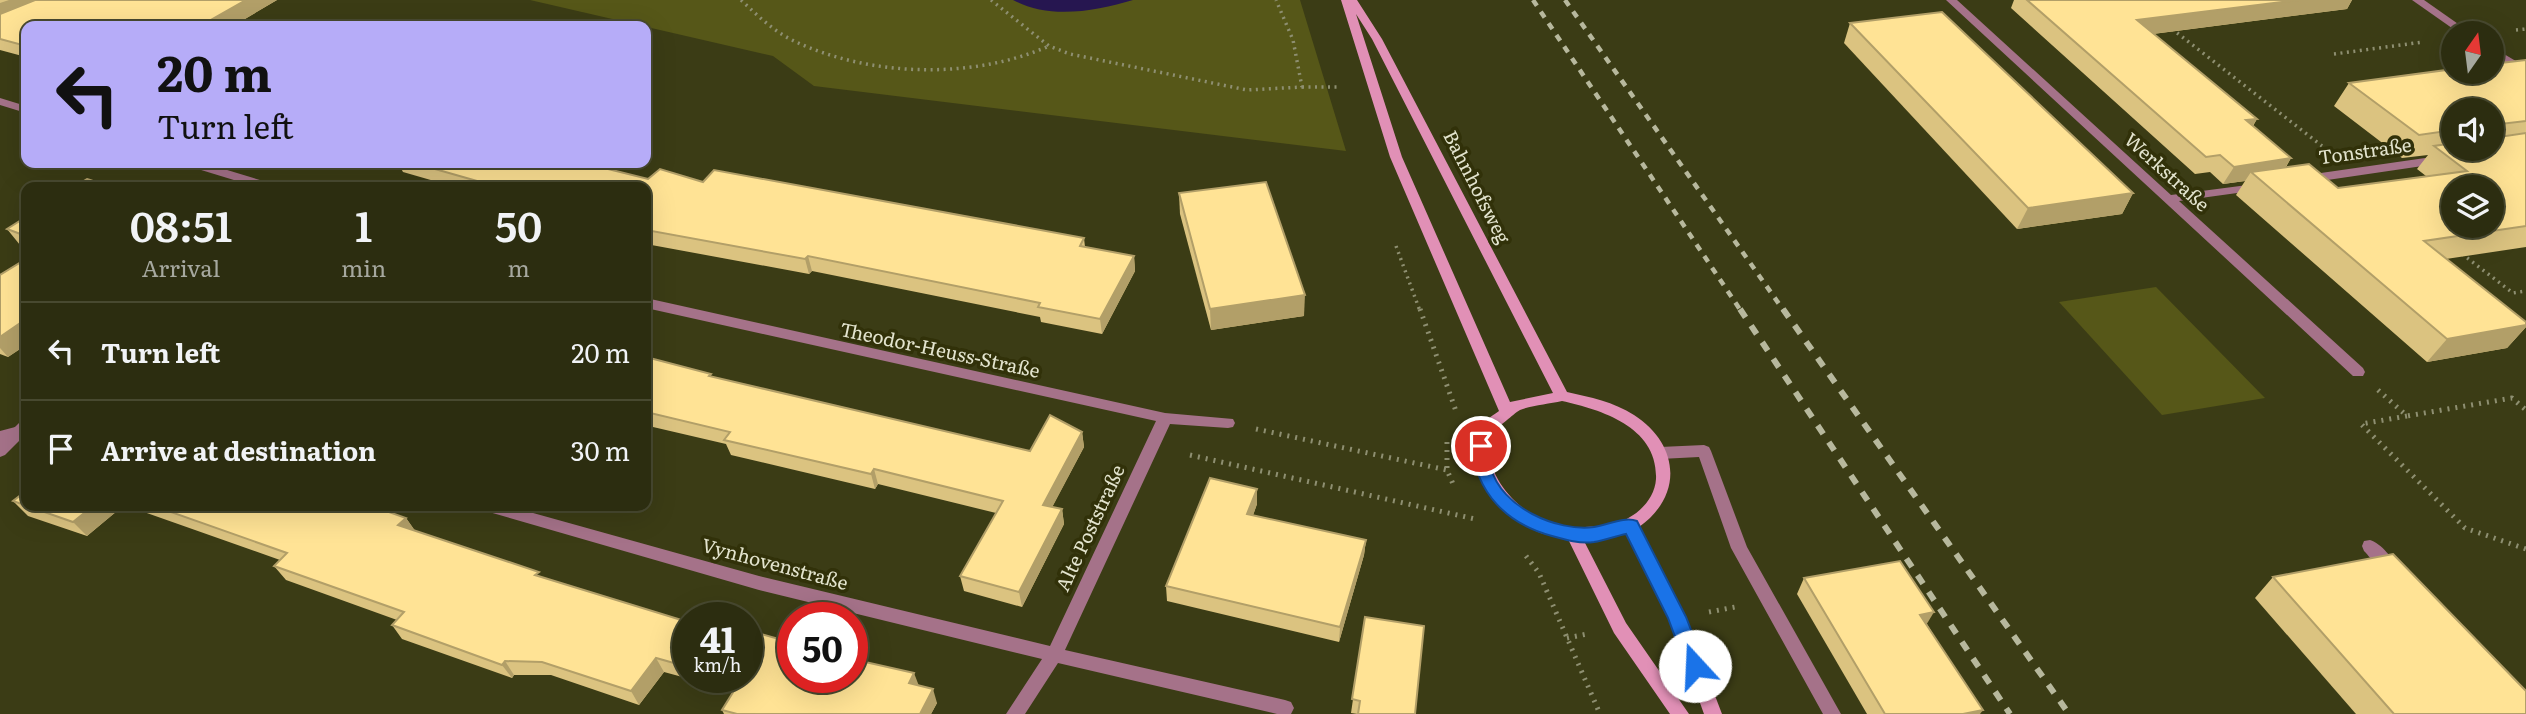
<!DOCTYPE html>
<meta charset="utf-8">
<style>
:root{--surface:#2c2d10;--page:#343519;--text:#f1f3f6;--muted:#a6a89f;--line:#484930}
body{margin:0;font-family:Literata,serif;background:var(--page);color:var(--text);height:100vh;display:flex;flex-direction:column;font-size:26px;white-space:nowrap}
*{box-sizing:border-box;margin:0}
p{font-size:23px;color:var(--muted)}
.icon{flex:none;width:38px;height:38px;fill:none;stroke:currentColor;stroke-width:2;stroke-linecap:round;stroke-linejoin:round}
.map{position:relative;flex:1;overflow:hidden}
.drawer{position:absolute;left:21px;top:182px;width:630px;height:329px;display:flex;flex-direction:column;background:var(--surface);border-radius:14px;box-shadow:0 7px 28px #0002,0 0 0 2px var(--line)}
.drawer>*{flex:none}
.hud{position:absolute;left:21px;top:21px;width:630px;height:147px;border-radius:14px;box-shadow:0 7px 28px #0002,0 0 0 2px var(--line);background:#b6acf8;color:#111;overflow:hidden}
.needle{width:46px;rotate:14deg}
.buttons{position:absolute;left:2441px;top:21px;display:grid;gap:14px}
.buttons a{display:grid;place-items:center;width:63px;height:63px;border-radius:50%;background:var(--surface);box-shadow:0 7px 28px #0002,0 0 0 2px var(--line);font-size:35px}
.speed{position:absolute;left:672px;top:602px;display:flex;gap:14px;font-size:35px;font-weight:700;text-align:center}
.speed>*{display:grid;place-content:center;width:91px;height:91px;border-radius:50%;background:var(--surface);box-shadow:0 7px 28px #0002,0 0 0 2px var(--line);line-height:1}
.speed small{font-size:18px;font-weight:400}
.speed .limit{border:10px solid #d22;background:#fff;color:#111}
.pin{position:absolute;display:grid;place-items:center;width:60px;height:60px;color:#fff;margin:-30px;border:4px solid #fff;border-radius:50%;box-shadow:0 2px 7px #0007}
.me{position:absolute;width:77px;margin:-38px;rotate:340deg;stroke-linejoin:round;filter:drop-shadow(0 0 5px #0008)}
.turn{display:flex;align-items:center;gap:24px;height:147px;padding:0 21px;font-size:32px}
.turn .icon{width:91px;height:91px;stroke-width:2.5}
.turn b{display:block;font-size:49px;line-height:60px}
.eta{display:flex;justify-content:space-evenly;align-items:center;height:119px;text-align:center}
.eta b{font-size:42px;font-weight:600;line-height:49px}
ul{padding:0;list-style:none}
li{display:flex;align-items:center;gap:21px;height:98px;padding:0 21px;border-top:2px solid var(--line)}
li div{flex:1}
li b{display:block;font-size:26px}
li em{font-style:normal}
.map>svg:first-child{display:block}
.green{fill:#565718}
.water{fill:#261650}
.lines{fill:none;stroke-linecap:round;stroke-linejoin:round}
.path-far1{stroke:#8e8f71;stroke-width:3.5;stroke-dasharray:2 4.5;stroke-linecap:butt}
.path{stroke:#8e8f71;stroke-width:5;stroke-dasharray:2 6;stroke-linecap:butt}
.service{fill:#a57289;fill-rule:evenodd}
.minor{fill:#a57289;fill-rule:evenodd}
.secondary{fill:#e190b6;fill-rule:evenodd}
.rail-far1{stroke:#b7b89d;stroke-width:4.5;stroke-dasharray:7 7;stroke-linecap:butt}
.rail{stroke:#b7b89d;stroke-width:6;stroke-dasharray:10 10;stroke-linecap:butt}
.wall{fill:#dbc380;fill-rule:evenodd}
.shaded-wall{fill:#b29f68}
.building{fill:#ffe395;stroke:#b29f68;stroke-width:2;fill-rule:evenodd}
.route{fill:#1a73e8;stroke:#114b97;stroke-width:2}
.labels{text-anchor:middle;stroke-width:7;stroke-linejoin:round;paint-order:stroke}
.street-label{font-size:19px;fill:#e3e4ce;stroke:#313109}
</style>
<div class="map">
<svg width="2526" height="714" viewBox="0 0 2526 714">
<rect width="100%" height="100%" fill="#3b3c15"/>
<g class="green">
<polygon points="530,0 1300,0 1346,151 814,86 773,56"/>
<polygon points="2156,287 2265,398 2162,415 2059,302"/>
</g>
<path class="water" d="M1013 0H1133C1096 11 1049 20 1013 0Z"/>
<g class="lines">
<g class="path-far1">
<path d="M741 0C757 15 772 30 792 40 868 77 972 80 1049 46"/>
<polyline points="991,0 1049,46 1070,54 1247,90 1302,87 1293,40 1276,0"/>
<polyline points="2172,29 2322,146"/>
<polyline points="2516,30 2526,29"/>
<polyline points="2334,54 2423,42"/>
<polyline points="1302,87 1340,87"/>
<polyline points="1396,246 1420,311"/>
<polyline points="2462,254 2513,293 2526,291"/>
</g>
<g class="path">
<polyline points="1420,309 1457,414"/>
<polyline points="2378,390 2407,416 2512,398 2526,410"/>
<polyline points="2407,416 2361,424 2465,528 2526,549"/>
<polyline points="1256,429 1447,470"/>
<polyline points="1447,442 1447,470 1453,484"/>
<polyline points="1190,455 1475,519"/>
<polyline points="1526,556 1539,573 1600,714"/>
<polyline points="1709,612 1735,607"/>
<polyline points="1567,638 1587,634"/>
</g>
<g class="service">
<polygon points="19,426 24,428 26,432 24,436 0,443 0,431"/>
<polygon points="1704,445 1709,447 1711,451 1747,547 1841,714 1823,714 1731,548 1699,457 1660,459 1655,457 1653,453 1655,449 1660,447"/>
</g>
<g class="minor">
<polygon points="1946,0 1957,0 2171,195 2263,183 2265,186 2259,190 2179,201 2363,368 2365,372 2363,376 2353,376"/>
<polygon points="2412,0 2424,0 2471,33 2459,33"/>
<polygon points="2492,47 2526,67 2526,75 2492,55"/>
<polygon points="0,98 26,106 26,113 0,105"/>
<polygon points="2439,156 2445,160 2443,163 2307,183 2301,179 2307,175"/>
<polygon points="186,163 204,163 273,184 275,187 257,187 188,166"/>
<polygon points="646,298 1165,413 1233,419 1235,423 1233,427 1228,428 1170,424 1065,650 1285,700 1291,702 1294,708 1291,714 1277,714 1058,663 1025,714 1006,714 1042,659 759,590 482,510 479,506 508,506 759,576 1050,646 1156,421 646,308"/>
<polygon points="26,420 26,434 5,455 0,457 0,442 21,421"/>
<path d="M2370 540C2381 543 2393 559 2399 569L2397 574C2383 578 2373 560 2364 551L2362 546 2364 541Z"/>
</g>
<path class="secondary" d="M1341 0H1357L1382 39 1567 392C1590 397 1614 402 1634 415 1679 444 1684 495 1639 527L1685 617 1722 714H1704L1669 617 1626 533 1617 536 1584 541 1626 623 1689 714H1670L1614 633 1568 539C1557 537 1545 535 1536 531 1499 514 1459 466 1482 425 1486 419 1494 415 1499 411L1390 157ZM1356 14 1372 39 1553 393 1510 402 1402 157ZM1562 401C1602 410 1658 427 1656 479 1655 495 1644 509 1630 517 1621 523 1611 525 1600 526 1581 528 1566 528 1547 522 1515 510 1475 466 1495 430 1498 426 1504 423 1507 420 1511 417 1516 412 1520 410 1533 405 1549 404 1562 401Z"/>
<g class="rail-far1">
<polyline points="1533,0 1741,311"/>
<polyline points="1565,0 1784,311"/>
</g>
<g class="rail">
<polyline points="1740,309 2010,714"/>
<polyline points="1783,309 2069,714"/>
</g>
</g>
<g class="wall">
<polygon points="0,0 277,0 233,26 26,26 26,57 0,50"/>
<path d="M2014 0H2352L2347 9 2153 34 2257 119 2253 126 2291 158 2286 167 2338 188 2426 176 2417 169 2428 155 2402 158 2334 106 2349 83 2526 60V247L2446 259 2526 322V327L2507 348 2427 362 2236 195 2245 181 2223 184 2210 172 2195 174 2011 8ZM2454 110H2492V149H2454Z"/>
<polygon points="1850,23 2133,193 2122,214 2017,229 1844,43"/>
<polygon points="398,163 584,163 648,179 703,182 1084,238 1085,247 1134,256 1135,271 1102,334 1041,322 1040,317 812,271 809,274 646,244 646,187 455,187 403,172"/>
<polygon points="1179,193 1304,316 1211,330 1180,214"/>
<polygon points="26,217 26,247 20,245 7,229"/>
<polygon points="26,259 26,345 8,357 0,354 0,275"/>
<polygon points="646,357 712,377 1030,451 1082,432 1084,447 1052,507 1062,509 1064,524 1022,607 964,591 960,576 996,513 878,484 875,489 731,455 726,444 653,427 646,435"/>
<polygon points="1257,489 1257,504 1253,515 1366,540 1364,555 1339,642 1167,601 1166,586"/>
<polygon points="13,501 26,506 123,506 87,536 28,516"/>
<polygon points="127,506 372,506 406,518 415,531 542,578 688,622 688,677 747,677 918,685 937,703 931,714 724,714 722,710 734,691 664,672 639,705 551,675 514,675 512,678 402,639 392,625 397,620 286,580 274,566 280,560"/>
<polygon points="2273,577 2526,714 2356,714 2255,598"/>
<polygon points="1804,578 1927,624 1980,714 1867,714 1797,594"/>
<polygon points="1365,617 1415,714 1358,714 1351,713"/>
</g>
<g class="shaded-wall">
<polygon points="9,0 53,0 0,21 0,3"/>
<polygon points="246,0 277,0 233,26 200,26"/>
<polygon points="2299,0 2352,0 2347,9 2129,37 2137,20"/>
<polygon points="2257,119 2246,136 2246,120"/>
<polygon points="2291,158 2280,176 2251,172 2245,181 2223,184 2234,167"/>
<polygon points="2133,193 2122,214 2017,229 2028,208"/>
<polygon points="808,256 812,271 809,274 805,259"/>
<polygon points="1134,256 1135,271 1102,334 1100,319"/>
<polygon points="1305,295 1304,316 1211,330 1210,309"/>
<polygon points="26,319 26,345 8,357 0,348 0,337"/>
<polygon points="2526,325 2526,327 2507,348 2427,362 2447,339"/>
<polygon points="646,412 653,427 646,435"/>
<polygon points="1082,432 1084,447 1046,519 1043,505"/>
<polygon points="874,469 878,484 875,489 871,474"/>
<polygon points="1257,489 1257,504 1248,530 1247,514"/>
<polygon points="93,506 123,506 87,536 73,522"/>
<polygon points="1062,509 1064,524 1022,607 1019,592"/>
<polygon points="406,518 416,532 398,525"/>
<polygon points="1366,540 1364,555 1339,642 1340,627"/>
<polygon points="1934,612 1925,627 1920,615"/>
<polygon points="656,658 664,672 639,705 631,691"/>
<polygon points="505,661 514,675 512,678 502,665"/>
<polygon points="914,673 919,686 909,683"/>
<polygon points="933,689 937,703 931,714 920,714"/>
<polygon points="1983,710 1980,714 1963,714"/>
</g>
<g class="building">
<polygon points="35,0 246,0 200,26 26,26 26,46 0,39 0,14"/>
<polygon points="2027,0 2299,0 2137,20 2257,119 2246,120 2291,158 2234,167 2220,155 2206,157"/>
<polygon points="1942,12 2133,193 2028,208 1850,23"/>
<polygon points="2526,60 2526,121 2492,125 2492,110 2454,110 2454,130 2419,135 2349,83 2454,69 2454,72 2492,72 2492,64"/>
<path d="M2526 133V226L2424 241 2526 322V325L2447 339 2251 172 2309 164 2338 188 2467 171 2434 146 2454 143V149H2492V138ZM2454 187H2492V226H2454Z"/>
<polygon points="414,163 584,163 648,179 660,169 703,182 714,170 1084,238 1080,246 1134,256 1100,319 1038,307 1040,303 808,256 805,259 646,230 646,187 498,187"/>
<polygon points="87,179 111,187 74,187"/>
<polygon points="1266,182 1305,295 1210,309 1179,193"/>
<polygon points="26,217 26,236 7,229"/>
<polygon points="26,259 26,319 0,337 0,275"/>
<polygon points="646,357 711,374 709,376 1030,451 1050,415 1082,432 1043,505 1062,509 1019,592 960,576 1003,501 874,469 871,474 724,440 730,432 646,412"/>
<polygon points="1210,478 1257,489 1247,514 1366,540 1340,627 1166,586"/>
<polygon points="26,491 26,506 93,506 73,522 13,501"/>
<polygon points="154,506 372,506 406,518 398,525 539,572 535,575 688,622 688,667 656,658 631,691 542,662 505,661 502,665 392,625 404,612 274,566 287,553"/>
<polygon points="2393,554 2526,691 2526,714 2394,714 2273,577"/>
<polygon points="1900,561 1934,612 1920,615 1983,710 1963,714 1885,714 1804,578"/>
<polygon points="1365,617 1424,626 1415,714 1358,714 1360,701 1352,699"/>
<polygon points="747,630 793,643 793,677 852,677 852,659 914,673 909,683 933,689 920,714 737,714 722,710 740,681 727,677 747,677"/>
</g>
<path class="route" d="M1481 440 1489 446C1490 453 1489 462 1491 468 1501 507 1557 532 1594 527 1608 525 1624 516 1637 521L1686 617 1705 666 1702 672 1695 674 1688 672 1668 618 1626 534C1616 536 1605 540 1594 542 1580 544 1566 540 1552 536 1507 524 1476 493 1472 446Z"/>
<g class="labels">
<g class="street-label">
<text transform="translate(2365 151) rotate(-8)" y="7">Tonstraße</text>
<text transform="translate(2167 172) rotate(42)" y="7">Werkstraße</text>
<text transform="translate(1477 187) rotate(63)" y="7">Bahnhofsweg</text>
<text transform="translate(940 350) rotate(12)" y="7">Theodor-Heuss-Straße</text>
<text transform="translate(1090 528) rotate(-65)" y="7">Alte Poststraße</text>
<text transform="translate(775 564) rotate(15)" y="7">Vynhovenstraße</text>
</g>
</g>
</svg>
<div class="buttons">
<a><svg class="needle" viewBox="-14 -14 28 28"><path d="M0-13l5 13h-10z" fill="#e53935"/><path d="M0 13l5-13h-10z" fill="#a6a89f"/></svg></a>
<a><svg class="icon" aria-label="sound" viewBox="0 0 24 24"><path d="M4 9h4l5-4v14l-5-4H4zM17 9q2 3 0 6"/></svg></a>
<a><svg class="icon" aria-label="layers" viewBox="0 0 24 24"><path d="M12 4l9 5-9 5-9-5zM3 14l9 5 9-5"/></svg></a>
</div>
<div class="speed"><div>41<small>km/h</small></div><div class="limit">50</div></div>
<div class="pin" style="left:1481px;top:446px;background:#d93025"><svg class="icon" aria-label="arrive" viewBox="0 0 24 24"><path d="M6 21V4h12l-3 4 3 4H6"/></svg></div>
<svg class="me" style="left:1695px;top:666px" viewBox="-20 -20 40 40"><circle r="19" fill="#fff"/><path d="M0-13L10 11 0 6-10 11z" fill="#1a73e8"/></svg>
<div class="hud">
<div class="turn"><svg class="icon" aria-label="left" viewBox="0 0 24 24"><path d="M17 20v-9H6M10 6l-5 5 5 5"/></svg><div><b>20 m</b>Turn left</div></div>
</div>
<section class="drawer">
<div class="eta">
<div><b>08:51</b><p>Arrival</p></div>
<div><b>1</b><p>min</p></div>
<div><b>50</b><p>m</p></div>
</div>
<ul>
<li><svg class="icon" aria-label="left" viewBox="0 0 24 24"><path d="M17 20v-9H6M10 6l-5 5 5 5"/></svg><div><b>Turn left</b></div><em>20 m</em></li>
<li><svg class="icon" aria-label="arrive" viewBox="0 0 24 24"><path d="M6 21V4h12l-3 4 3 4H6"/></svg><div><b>Arrive at destination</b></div><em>30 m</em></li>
</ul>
</section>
</div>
